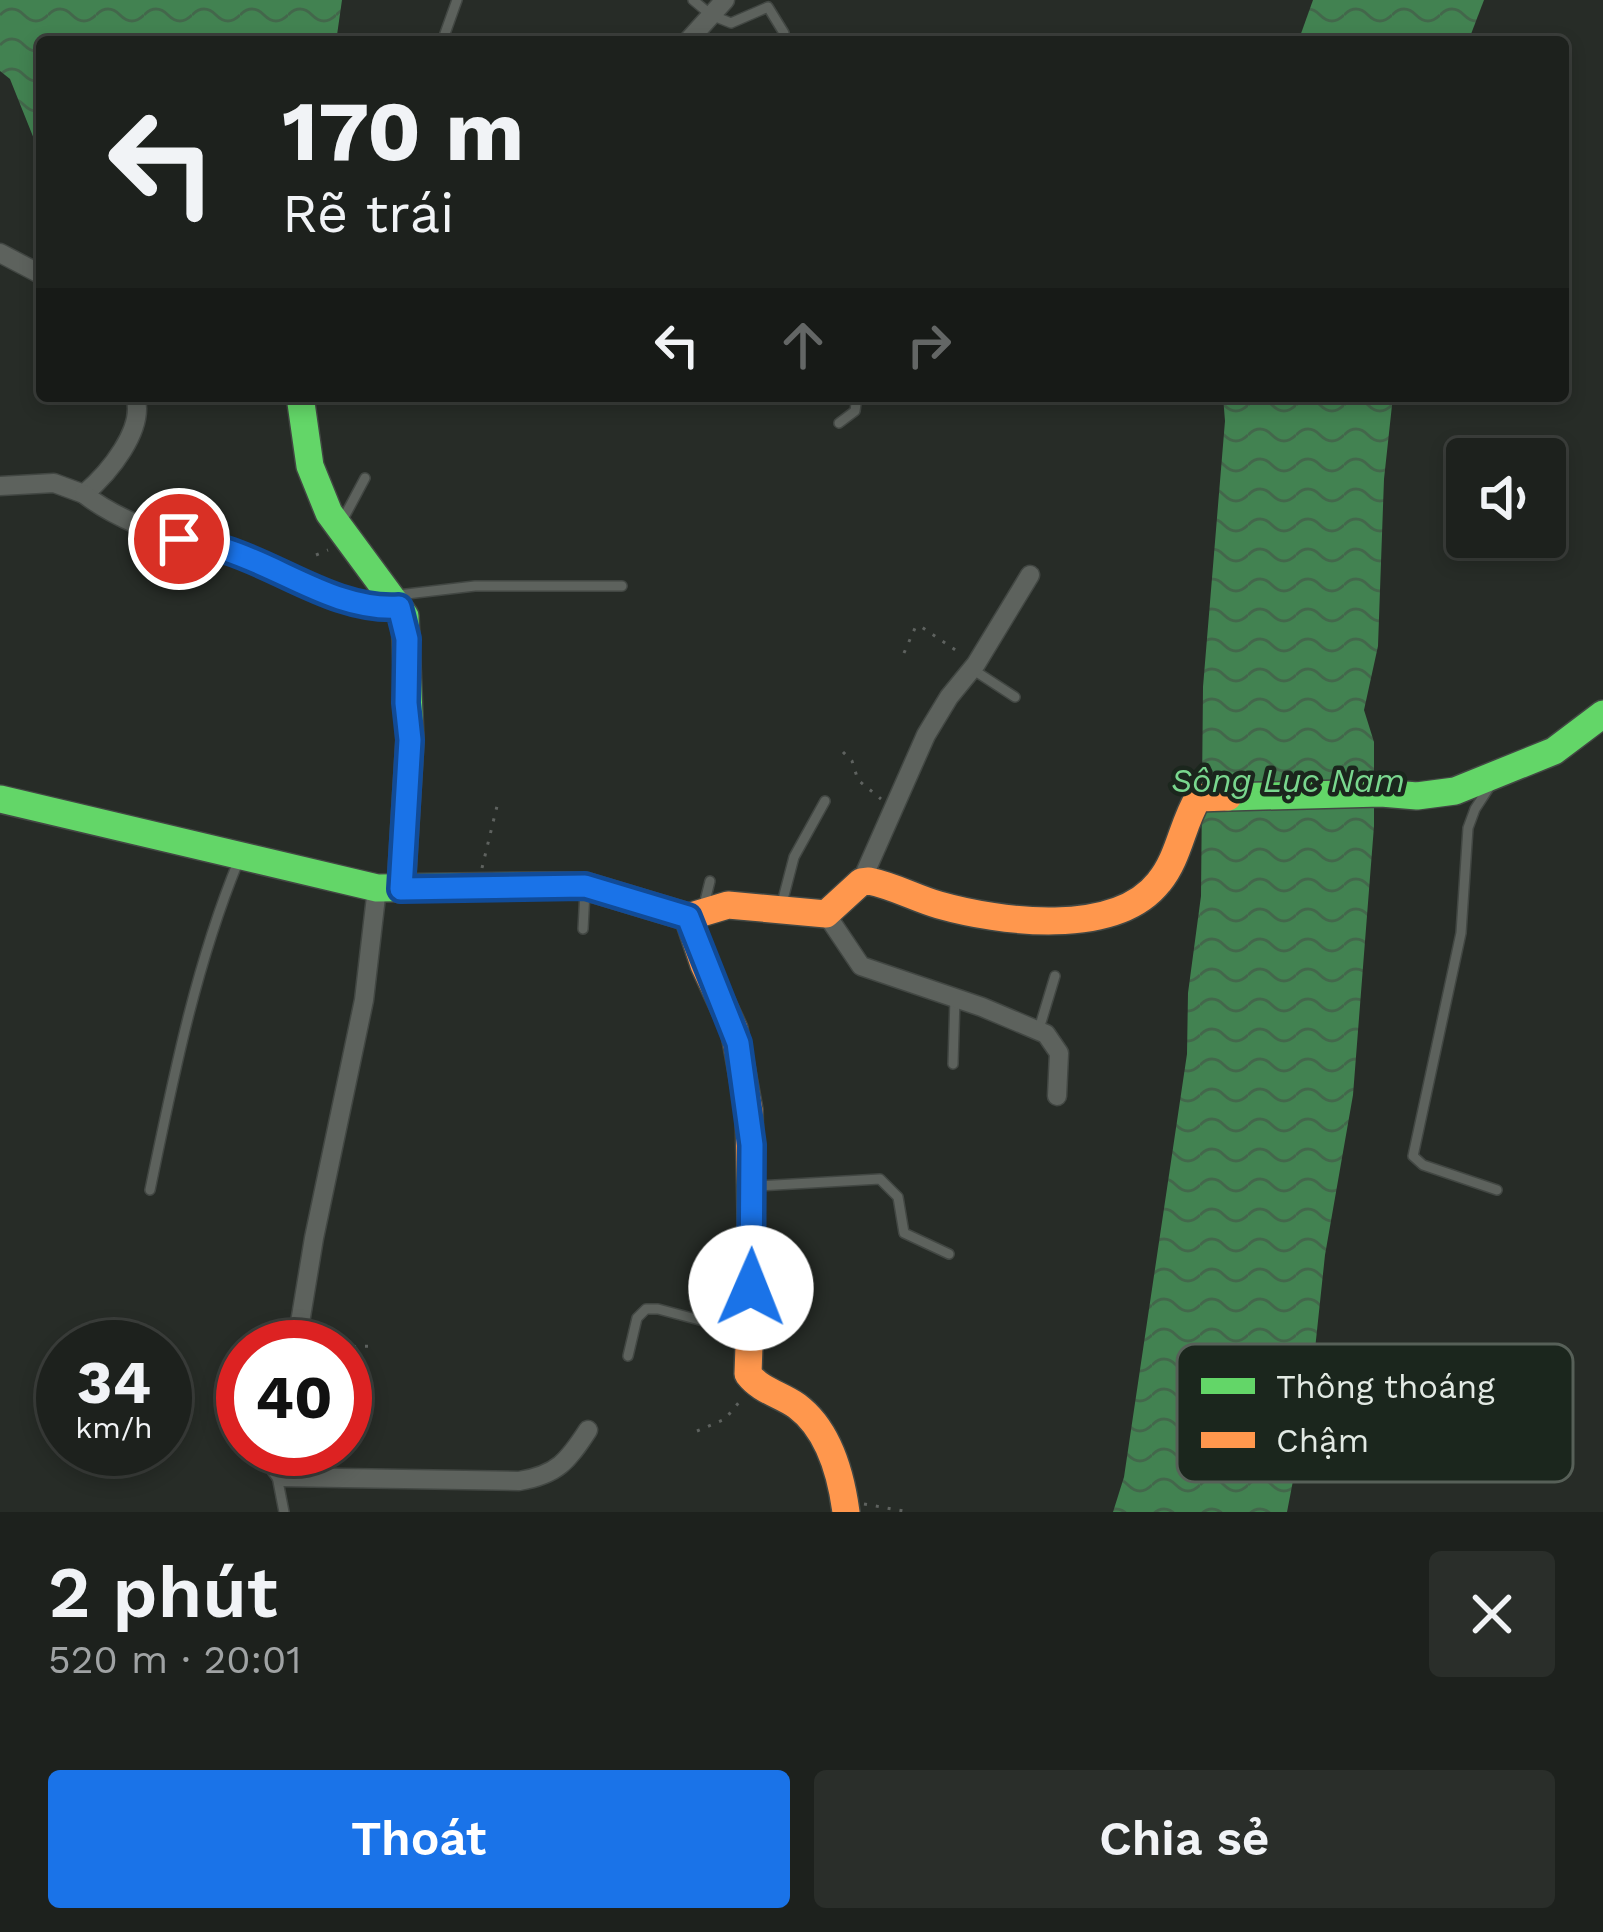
<!DOCTYPE html>
<html lang="vi">
<meta charset="utf-8">
<style>
:root{--surface:#1d211d;--page:#2a2e2a;--text:#f1f3f6;--muted:#a0a3a4;--line:#3b3e3b;--accent:#1a73e8}
body{margin:0;font-family:"Work Sans",sans-serif;background:var(--page);color:var(--text);height:100vh;display:flex;flex-direction:column;font-size:45px;white-space:nowrap}
*{box-sizing:border-box;margin:0}
p{font-size:39px;color:var(--muted)}
.icon{flex:none;width:66px;height:66px;fill:none;stroke:currentColor;stroke-width:2;stroke-linecap:round;stroke-linejoin:round}
.map{position:relative;height:1512px;overflow:hidden}
.panel{display:flex;flex-direction:column;background:var(--surface);flex:1}
.panel>*{flex:none}
.banner{position:absolute;left:36px;top:36px;width:1533px;height:366px;border-radius:12px;box-shadow:0 6px 18px #0003,0 0 0 3px var(--line);background:#1d211d;color:var(--text);overflow:hidden}
.fabs{position:absolute;left:1446px;top:438px;display:grid;gap:24px}
.fabs a{display:grid;place-items:center;width:120px;height:120px;border-radius:12px;background:var(--surface);box-shadow:0 6px 18px #0003,0 0 0 3px var(--line);font-size:60px}
.speed{position:absolute;left:36px;top:1320px;display:flex;gap:24px;font-size:60px;font-weight:700;text-align:center}
.speed>*{display:grid;place-content:center;width:156px;height:156px;border-radius:50%;background:var(--surface);box-shadow:0 6px 18px #0003,0 0 0 3px var(--line);line-height:1}
.speed small{font-size:30px;font-weight:400}
.speed .limit{border:18px solid #d22;background:#fff;color:#111}
.pin{position:absolute;display:grid;place-items:center;width:102px;height:102px;color:#fff;margin:-51px;border:6px solid #fff;border-radius:50%;box-shadow:0 3px 12px #0007}
.me{position:absolute;width:132px;margin:-66px;rotate:1deg;stroke-linejoin:round;filter:drop-shadow(0 0 9px #0008)}
.turn{display:flex;align-items:center;gap:42px;height:252px;padding:0 48px;font-size:54px}
.turn .icon{width:156px;height:156px;stroke-width:2.5}
.turn b{display:block;font-size:84px;line-height:102px}
.lanes{display:flex;align-items:center;height:114px;padding:0 48px;background:#0003;justify-content:center;gap:60px;direction:ltr}
.lanes .off{opacity:.35}
.round{display:grid;place-items:center;flex:none;width:126px;height:126px;border-radius:12px;background:var(--page)}
.overview{display:flex;align-items:center;justify-content:space-between;height:204px;padding:0 48px}
h1{font-size:72px;font-weight:600;line-height:90px}
.button{display:flex;gap:24px;margin-top:auto;padding:24px 48px}
.button a{flex:1;height:138px;border-radius:12px;background:var(--accent);color:#fff;font-size:48px;font-weight:600;line-height:138px;text-align:center}
.button a+a{background:var(--page);color:var(--text)}
.map>svg:first-child{display:block}
.water{fill:url(#water-waves)}
.lines{fill:none;stroke-linecap:round;stroke-linejoin:round}
.lane-casing{stroke:#424743;stroke-width:12}
.street-casing{stroke:#424743;stroke-width:21}
.fast-casing{stroke:#424743;stroke-width:30}
.slow-casing{stroke:#424743;stroke-width:30}
.path{stroke:#5e625f;stroke-width:3;stroke-dasharray:3 9;stroke-linecap:butt}
.lane{stroke:#5d625d;stroke-width:9}
.street{stroke:#5d625d;stroke-width:18}
.fast{stroke:#63d668;stroke-width:27}
.slow{stroke:#ff974d;stroke-width:27}
.route-casing{stroke:#114b97;stroke-width:30}
.route{stroke:#1a73e8;stroke-width:21}
.labels{text-anchor:middle;stroke-width:9;stroke-linejoin:round;paint-order:stroke}
.water-label{font-size:33px;font-style:italic;fill:#79d78e;stroke:#1b261d}
.key{fill:#1b261d;stroke:#576058;stroke-width:3}
.key-label{font-size:33px;fill:#e2e9e3}
</style>
<div class="map">
<svg width="1603" height="1512" viewBox="0 0 1603 1512">
<defs>
<pattern id="water-waves" width="16" height="10" patternUnits="userSpaceOnUse" patternTransform="scale(3)"><rect width="16" height="10" fill="#428251"/><path d="M0 5q4-4 8 0t8 0" fill="none" stroke="#43674b"/></pattern>
</defs>
<rect width="100%" height="100%" fill="#272c27"/>
<g class="water">
<polygon points="0,0 342,0 336,42 42,42 42,146 34,139 10,79 0,71"/>
<polygon points="1313,0 1484,0 1468,42 1298,42"/>
<polygon points="1223,396 1393,396 1384,479 1378,646 1364,710 1374,742 1374,826 1353,1095 1325,1255 1311,1387 1287,1512 1113,1512 1124,1477 1187,1054 1188,993 1201,896 1203,687 1225,421"/>
</g>
<g class="lines">
<defs>
<g id="lane">
<polyline points="693,0 711,15 731,23 768,7 784,33"/>
<polyline points="442,42 457,0"/>
<polyline points="839,423 855,411 857,396"/>
<polyline points="341,523 365,478"/>
<polyline points="398,595 475,586 622,586"/>
<polyline points="972,669 1015,697"/>
<polyline points="1492,783 1475,809 1468,828 1461,933 1413,1156 1423,1165 1497,1190"/>
<polyline points="782,903 794,857 825,801"/>
<polyline points="704,905 710,881"/>
<polyline points="583,929 585,891"/>
<polyline points="1039,1029 1055,976"/>
<polyline points="953,1064 955,998"/>
<polyline points="757,1186 880,1179 898,1197 904,1233 949,1254"/>
<path d="M150 1190C173 1079 195 967 238 862"/>
<polyline points="628,1356 637,1318 646,1309 658,1309 745,1332"/>
<polyline points="242,1424 243,1424"/>
<polyline points="277,1476 284,1512"/>
</g>
<g id="street">
<polyline points="687,42 725,0"/>
<polyline points="0,253 42,275"/>
<path d="M0 486 54 483 84 494C108 474 146 429 135 396"/>
<path d="M84 494C113 517 159 535 195 544 207 547 220 547 231 552 284 573 341 611 399 607"/>
<polyline points="861,882 926,735 949,697 976,664 1030,575"/>
<polyline points="826,914 861,966 982,1007 1046,1034 1059,1053 1057,1096"/>
<polyline points="296,1347 314,1238 364,1000 377,888"/>
<path d="M276 1449 274 1466 282 1477 519 1481C557 1475 568 1461 588 1430"/>
</g>
<g id="fast">
<polyline points="300,396 310,466 329,513 405,616 410,740 401,889"/>
<polyline points="1228,797 1381,793 1417,796 1455,791 1554,751 1603,714"/>
<polyline points="0,799 377,888 535,886"/>
</g>
<g id="slow">
<path d="M535 886H585L688 917 728 905 826 914 861 882 869 881C894 886 915 898 939 905 999 922 1115 938 1159 882 1179 858 1182 824 1198 798L1228 797"/>
<path d="M688 917 704 965 734 1029 749 1110 752 1261 748 1374C761 1391 780 1394 797 1406 829 1430 841 1475 846 1512"/>
</g>
</defs>
<use href="#lane" class="lane-casing"/>
<use href="#street" class="street-casing"/>
<use href="#fast" class="fast-casing"/>
<use href="#slow" class="slow-casing"/>
<g class="path">
<polyline points="316,555 328,550"/>
<polyline points="904,653 915,628 920,626 960,653"/>
<polyline points="843,752 852,761 858,780 881,799"/>
<polyline points="482,868 498,802"/>
<polyline points="329,1347 374,1346"/>
<polyline points="697,1431 725,1419 741,1400"/>
<polyline points="864,1504 909,1512"/>
</g>
<use href="#lane" class="lane"/>
<use href="#street" class="street"/>
<use href="#fast" class="fast"/>
<use href="#slow" class="slow"/>
</g>
<g class="lines">
<defs>
<path id="route" d="M179 539C194 544 211 545 226 550 283 568 337 611 399 607L407 639 406 703 410 740 401 889 585 886 688 917 738 1043 752 1145 751 1288"/>
</defs>
<use href="#route" class="route-casing"/>
<use href="#route" class="route"/>
</g>
<g class="labels">
<g class="water-label">
<text x="1288" y="792">Sông Lục Nam</text>
</g>
</g>
<rect x="1177" y="1344" width="396" height="138" rx="18" class="key"/>
<rect x="1201" y="1378" width="54" height="16" fill="#63d668"/>
<rect x="1201" y="1432" width="54" height="16" fill="#ff974d"/>
<g class="key-label">
<text x="1276" y="1398">Thông thoáng</text>
<text x="1276" y="1452">Chậm</text>
</g>
</svg>
<div class="fabs">
<a><svg class="icon" aria-label="sound" viewBox="0 0 24 24"><path d="M4 9h4l5-4v14l-5-4H4zM17 9q2 3 0 6"/></svg></a>
</div>
<div class="speed"><div>34<small>km/h</small></div><div class="limit">40</div></div>
<div class="pin" style="left:179px;top:539px;background:#d93025"><svg class="icon" aria-label="arrive" viewBox="0 0 24 24"><path d="M6 21V4h12l-3 4 3 4H6"/></svg></div>
<svg class="me" style="left:751px;top:1288px" viewBox="-20 -20 40 40"><circle r="19" fill="#fff"/><path d="M0-13L10 11 0 6-10 11z" fill="#1a73e8"/></svg>
<div class="banner">
<div class="turn"><svg class="icon" aria-label="left" viewBox="0 0 24 24"><path d="M17 20v-9H6M10 6l-5 5 5 5"/></svg><div><b>170 m</b>Rẽ trái</div></div>
<div class="lanes"><svg class="icon" aria-label="left" viewBox="0 0 24 24"><path d="M17 20v-9H6M10 6l-5 5 5 5"/></svg><svg class="icon off" aria-label="ahead" viewBox="0 0 24 24"><path d="M12 20V5M6 11l6-6 6 6"/></svg><svg class="icon off" aria-label="right" viewBox="0 0 24 24"><path d="M7 20v-9h11M14 6l5 5-5 5"/></svg></div>
</div>
</div>
<section class="panel">
<div class="overview"><div><h1>2 phút</h1><p>520 m · 20:01</p></div><a class="round"><svg class="icon" aria-label="close" viewBox="0 0 24 24"><path d="M6 6l12 12M18 6L6 18"/></svg></a></div>
<div class="button"><a>Thoát</a><a>Chia sẻ</a></div>
</section>
